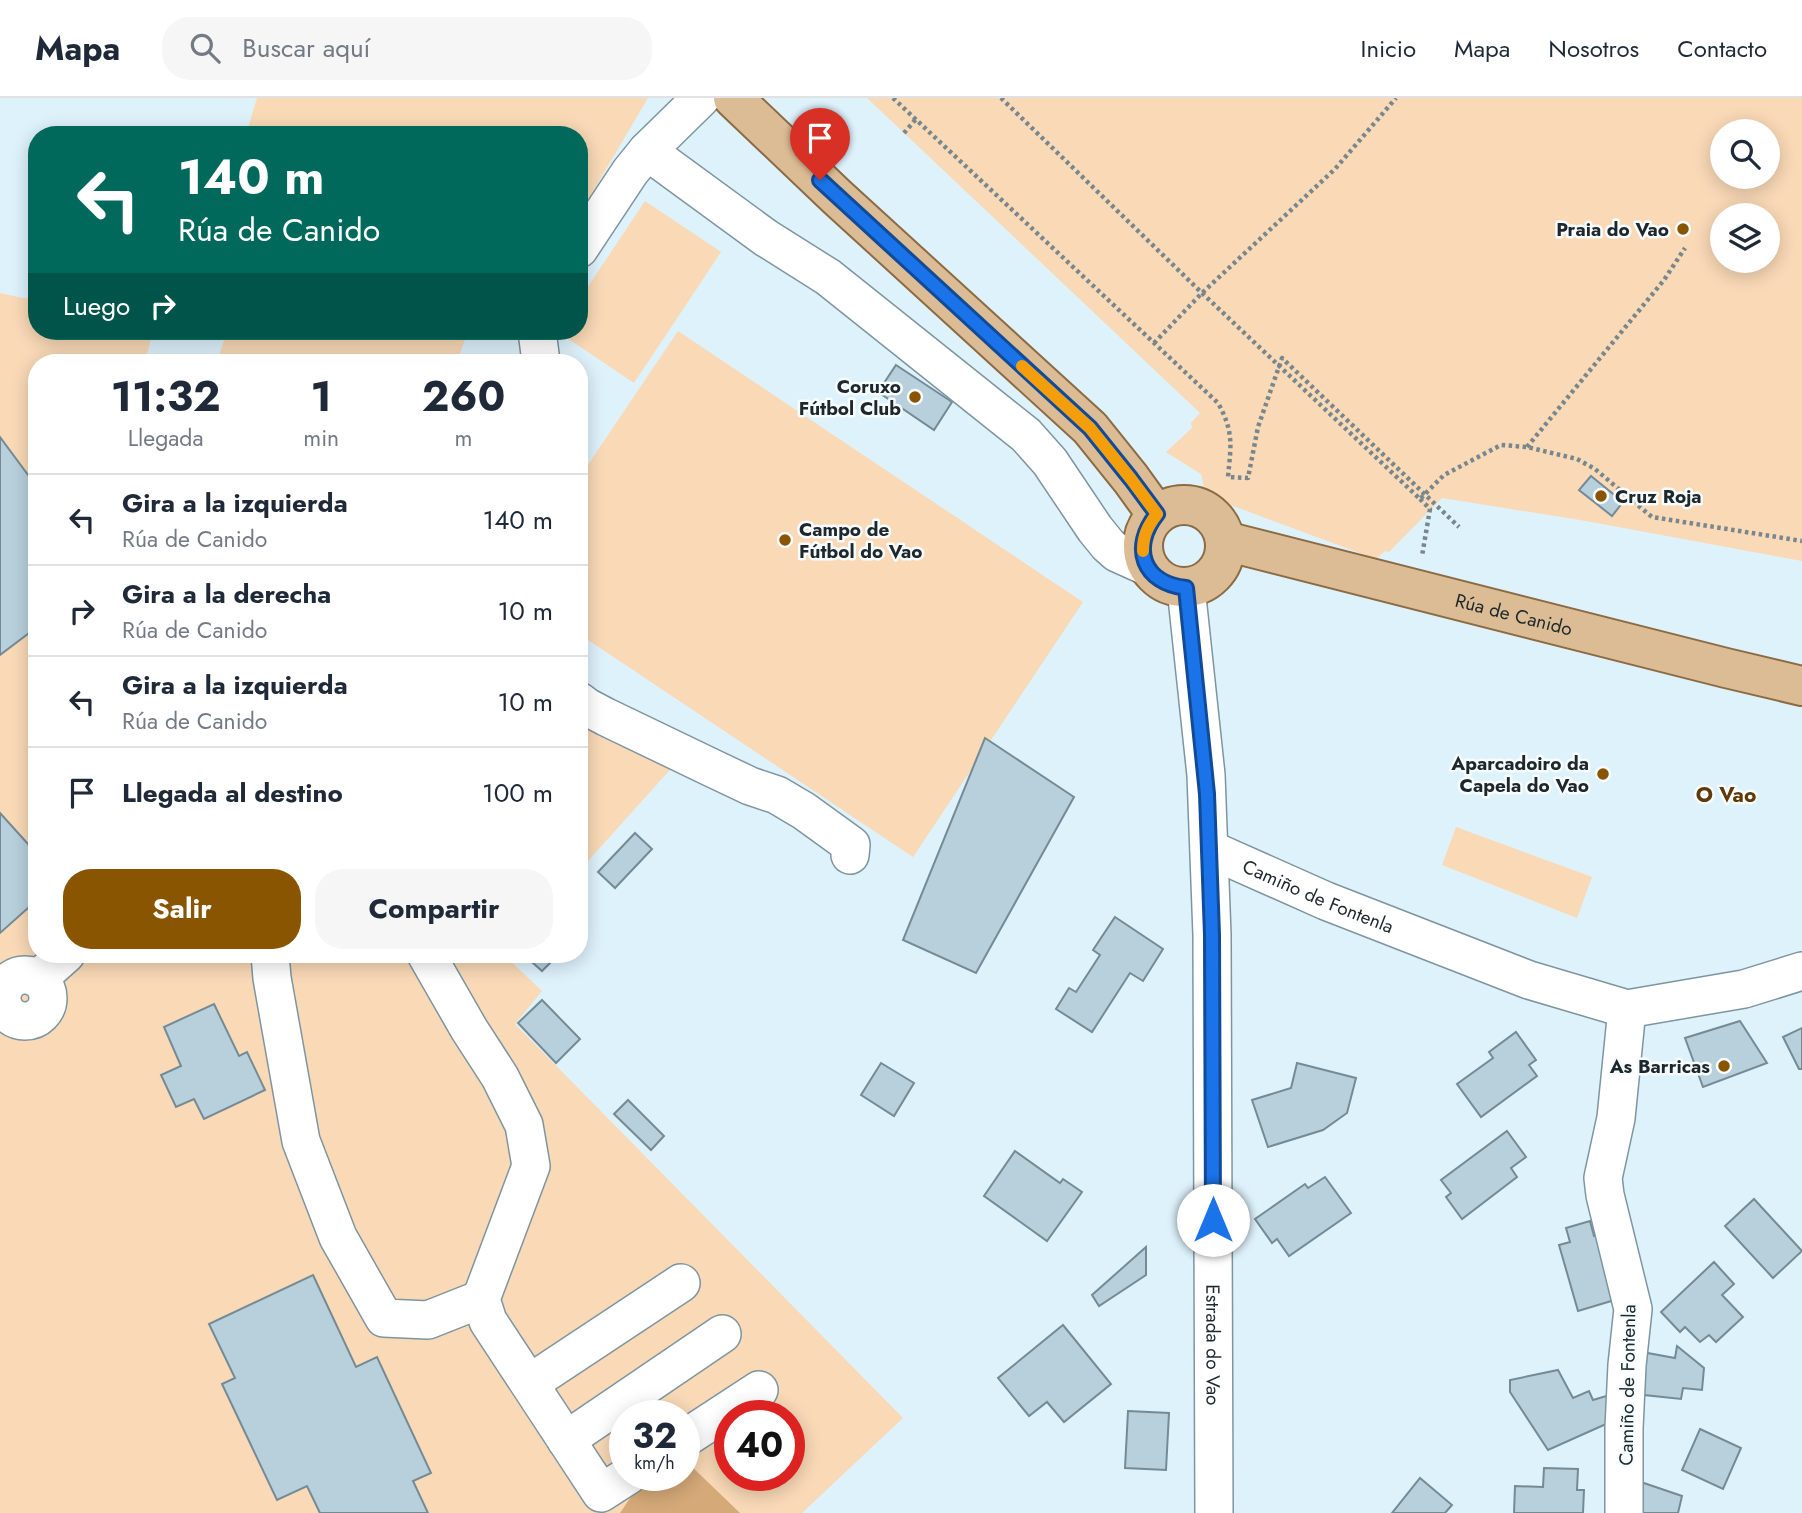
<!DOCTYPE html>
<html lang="es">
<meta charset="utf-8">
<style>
:root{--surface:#fff;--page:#f6f6f7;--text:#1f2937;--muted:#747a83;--line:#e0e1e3;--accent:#895501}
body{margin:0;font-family:Jost,sans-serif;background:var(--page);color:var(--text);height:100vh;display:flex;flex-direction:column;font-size:26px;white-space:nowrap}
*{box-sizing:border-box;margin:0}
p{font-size:23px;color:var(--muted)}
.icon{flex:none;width:38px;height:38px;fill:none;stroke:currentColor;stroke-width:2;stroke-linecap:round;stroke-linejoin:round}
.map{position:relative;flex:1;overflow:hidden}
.details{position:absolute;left:28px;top:256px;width:560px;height:609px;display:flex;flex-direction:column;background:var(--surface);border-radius:28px;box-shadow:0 4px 18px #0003}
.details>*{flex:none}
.banner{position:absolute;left:28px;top:28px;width:560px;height:214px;border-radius:28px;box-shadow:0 4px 18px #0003;background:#00695c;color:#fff;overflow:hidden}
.controls{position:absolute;left:1710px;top:21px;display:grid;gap:14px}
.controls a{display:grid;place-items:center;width:70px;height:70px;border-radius:50%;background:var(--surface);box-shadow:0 4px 18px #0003;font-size:35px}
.speed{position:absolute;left:609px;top:1302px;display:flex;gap:14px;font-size:35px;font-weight:700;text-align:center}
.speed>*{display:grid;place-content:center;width:91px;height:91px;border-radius:50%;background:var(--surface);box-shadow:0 4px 18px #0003;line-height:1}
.speed small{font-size:18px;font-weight:400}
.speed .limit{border:10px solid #d22;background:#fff;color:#111}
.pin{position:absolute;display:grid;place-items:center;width:60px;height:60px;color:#fff;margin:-72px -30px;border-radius:50% 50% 50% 0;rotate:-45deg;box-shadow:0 0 7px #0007}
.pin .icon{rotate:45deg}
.me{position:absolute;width:77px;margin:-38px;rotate:0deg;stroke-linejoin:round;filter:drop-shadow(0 0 5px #0008)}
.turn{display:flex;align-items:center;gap:24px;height:147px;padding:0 35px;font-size:32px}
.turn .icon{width:91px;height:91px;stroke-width:2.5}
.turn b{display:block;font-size:49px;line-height:60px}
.then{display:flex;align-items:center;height:66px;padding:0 35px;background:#0003;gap:14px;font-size:26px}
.eta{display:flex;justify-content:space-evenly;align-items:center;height:119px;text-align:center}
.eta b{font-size:42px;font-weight:700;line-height:49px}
.action{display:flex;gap:14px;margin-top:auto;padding:14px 35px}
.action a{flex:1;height:80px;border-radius:28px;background:var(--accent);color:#fff;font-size:28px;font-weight:700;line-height:80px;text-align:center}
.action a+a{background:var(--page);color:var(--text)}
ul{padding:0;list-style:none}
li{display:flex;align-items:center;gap:21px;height:91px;padding:0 35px;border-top:2px solid var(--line)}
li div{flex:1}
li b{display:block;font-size:26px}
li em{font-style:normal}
header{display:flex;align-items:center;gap:42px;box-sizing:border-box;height:98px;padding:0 35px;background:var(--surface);border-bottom:2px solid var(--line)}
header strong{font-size:33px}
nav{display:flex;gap:38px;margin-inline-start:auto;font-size:24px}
.search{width:490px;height:63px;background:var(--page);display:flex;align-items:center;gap:18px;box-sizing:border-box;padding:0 24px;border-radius:28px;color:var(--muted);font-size:26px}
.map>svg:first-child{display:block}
.green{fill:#f9d9b6;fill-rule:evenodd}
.forest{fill:#d5a978}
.building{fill:#b7d0dc;stroke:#748b96;stroke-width:2}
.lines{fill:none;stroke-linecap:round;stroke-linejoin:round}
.minor-casing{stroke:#7e95a0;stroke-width:40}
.major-casing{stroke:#8b6b43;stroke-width:42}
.path{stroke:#78878d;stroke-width:4.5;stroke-dasharray:3.5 3.5;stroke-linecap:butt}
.minor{stroke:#fff;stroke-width:37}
.major{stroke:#dcbc95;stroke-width:38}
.route-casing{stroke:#114b97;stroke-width:18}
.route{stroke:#1a73e8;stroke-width:12}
.slow{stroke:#f59e0b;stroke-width:12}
.poi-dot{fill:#895501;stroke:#f7fcff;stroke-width:2.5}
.labels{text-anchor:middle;stroke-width:5;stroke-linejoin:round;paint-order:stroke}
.poi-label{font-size:19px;font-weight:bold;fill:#1e282c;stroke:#f7fcff;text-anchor:end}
.street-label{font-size:19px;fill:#1e282c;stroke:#f7fcff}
.neighbourhood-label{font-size:21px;font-weight:bold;fill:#5f3a06;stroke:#f7fcff}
</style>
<header>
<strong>Mapa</strong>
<div class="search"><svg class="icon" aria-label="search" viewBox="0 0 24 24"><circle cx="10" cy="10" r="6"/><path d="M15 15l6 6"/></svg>Buscar aquí</div>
<nav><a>Inicio</a><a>Mapa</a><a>Nosotros</a><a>Contacto</a></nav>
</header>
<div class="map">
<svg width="1802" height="1415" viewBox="0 0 1802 1415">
<rect width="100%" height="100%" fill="#def2fc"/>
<g class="green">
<polygon points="257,0 648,0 579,117 579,37 246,37"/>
<path d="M867 0H1802V463L1586 423 1442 400 1389 454 1385 453 1376 461 1206 398 1201 376 1166 354 1192 330 1191 325 1200 315ZM1722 33H1768V79H1722ZM1722 117H1768V163H1722Z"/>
<polygon points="645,103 721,154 634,285 558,234 559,233 579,233 579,202"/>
<path d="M0 195 23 200 37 201V233H153L145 264H37V856H505L504 857 542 893 515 926 903 1320 802 1415H0ZM625 1318H684V1377H625ZM730 1318H789V1377H730Z"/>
<polygon points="227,233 468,233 457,264 217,264"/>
<polygon points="678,233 1083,504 913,759 579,536 579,380"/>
<polygon points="579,610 677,664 579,773"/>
<polygon points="1456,729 1592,779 1577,820 1442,767"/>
</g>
<polygon class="forest" points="689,1366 740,1415 620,1415 637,1390 665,1377 684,1377 684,1368"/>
<g class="building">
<polygon points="896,267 952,304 934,332 878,294"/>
<polygon points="0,339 37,389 37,529 0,557"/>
<polygon points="1591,378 1623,404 1612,418 1579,392"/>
<polygon points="985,640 1074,699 976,875 903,842"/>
<polygon points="0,715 37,756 37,802 0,835"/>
<polygon points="635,735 652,751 615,790 598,774"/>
<polygon points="1115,819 1163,851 1143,883 1130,875 1092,934 1056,911 1069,890 1076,894 1100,857 1093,852"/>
<polygon points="523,856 559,856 542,873"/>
<polygon points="542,902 580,941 556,965 518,925"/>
<polygon points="214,906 239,958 247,954 265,992 204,1021 194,1001 176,1009 161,977 181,968 164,929"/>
<polygon points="1740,923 1767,965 1703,989 1685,940"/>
<polygon points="1802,930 1802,971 1799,971 1783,939"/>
<polygon points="1516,934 1536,962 1529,967 1537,978 1481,1019 1457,986 1493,960 1489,954"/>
<polygon points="881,965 914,985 894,1018 861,997"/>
<polygon points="1297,965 1356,980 1347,1015 1323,1032 1268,1049 1252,1002 1291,990"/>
<polygon points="628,1002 664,1038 651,1052 614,1016"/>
<polygon points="1507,1033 1526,1059 1511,1070 1517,1079 1462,1121 1446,1099 1451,1095 1441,1082"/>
<polygon points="1015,1053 1060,1085 1063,1081 1082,1094 1047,1143 984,1098"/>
<polygon points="1325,1079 1351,1115 1289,1158 1277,1141 1272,1145 1255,1121 1305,1086 1308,1090"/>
<polygon points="1754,1101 1802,1153 1773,1180 1725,1128"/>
<polygon points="1590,1123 1594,1138 1599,1136 1618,1201 1578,1213 1559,1147 1570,1144 1566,1130"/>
<polygon points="1146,1149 1146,1177 1099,1208 1092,1197"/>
<polygon points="1714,1164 1734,1186 1722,1197 1743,1219 1716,1244 1709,1237 1700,1244 1685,1229 1680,1234 1661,1214"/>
<polygon points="313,1177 356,1269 377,1259 431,1375 413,1383 428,1415 320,1415 307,1388 277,1402 222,1286 235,1280 209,1226"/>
<polygon points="1063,1227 1111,1286 1064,1324 1047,1304 1029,1318 998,1280"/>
<polygon points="1677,1248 1704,1270 1702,1292 1683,1290 1681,1301 1635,1296 1642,1254 1675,1260"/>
<polygon points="1558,1272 1573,1300 1589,1293 1593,1302 1616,1295 1615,1322 1548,1352 1510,1294 1510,1282"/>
<polygon points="1128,1313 1169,1315 1166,1372 1125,1370"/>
<polygon points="1700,1331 1741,1350 1723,1391 1682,1372"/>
<polygon points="1544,1370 1578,1371 1577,1392 1584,1392 1583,1415 1514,1415 1515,1388 1543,1389"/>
<polygon points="1420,1380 1452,1407 1445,1415 1392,1415"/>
<polygon points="1635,1382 1682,1398 1678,1415 1635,1415"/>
</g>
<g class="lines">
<defs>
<g id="minor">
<polyline points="647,53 766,140 828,179 1026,337 1050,364 1095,431 1108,447 1117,455 1148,469"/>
<polyline points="579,151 630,74 647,53 701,0"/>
<polyline points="537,233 541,264"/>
<path id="s1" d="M1186 490 1206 677 1212 837 1214 1415"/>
<polyline points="579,603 587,609 606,619 710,669 750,688 777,697 804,713 851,747 850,757"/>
<path id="s2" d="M1209 751 1326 803 1529 882 1627 911 1744 891 1802 873"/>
<polyline points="270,856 272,880 301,1043 338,1139 384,1220 428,1222 481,1201"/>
<polyline points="426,856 469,931 500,979 524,1027 531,1068 481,1201 488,1223 601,1395 629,1377"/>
<circle cx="25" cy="900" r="23"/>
<polyline points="38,881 66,856"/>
<polyline points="530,1285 681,1185"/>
<polyline points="684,1341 759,1292"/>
<polyline points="566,1342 722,1236"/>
<polyline points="1624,1415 1624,1330 1627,1267 1633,1211 1605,1097 1603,1080 1616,1020 1627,911"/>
</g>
<g id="major">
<polyline points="733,0 837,99 1090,330 1131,381 1157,417"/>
<circle cx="1184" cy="448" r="41"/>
<path id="s3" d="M1225 443 1726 570 1802 588"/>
</g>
</defs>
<use href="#minor" class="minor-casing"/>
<use href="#major" class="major-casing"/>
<g class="path">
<path d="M893 0 1218 305C1234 334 1231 347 1228 379L1248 380 1258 329 1282 260 1459 429"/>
<polyline points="1001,0 1202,195 1420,401 1444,377 1501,347 1527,349 1577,361 1595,371 1652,419 1802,443"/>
<polyline points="904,35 916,21"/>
<polyline points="1154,245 1202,195 1335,71 1396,0"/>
<polyline points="1527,349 1664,182 1685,150"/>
<polyline points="1420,401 1430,411 1422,458"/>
</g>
<use href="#minor" class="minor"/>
<use href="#major" class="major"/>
</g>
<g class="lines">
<defs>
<path id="route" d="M820 82 1090 330 1131 381 1157 416C1130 450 1143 485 1186 490L1207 696 1212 837 1213 1122"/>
</defs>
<use href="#route" class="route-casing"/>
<use href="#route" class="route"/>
<path class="slow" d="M1022 268 1090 330 1131 381 1157 416C1147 429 1143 438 1143 453"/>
</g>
<g class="poi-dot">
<circle cx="1683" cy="131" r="7"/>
<circle cx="915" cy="299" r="7"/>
<circle cx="1601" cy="398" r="7"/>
<circle cx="785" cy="442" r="7"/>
<circle cx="1603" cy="676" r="7"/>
<circle cx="1724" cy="968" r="7"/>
</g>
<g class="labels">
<g class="poi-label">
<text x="1669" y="138">Praia do Vao</text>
<text x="901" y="295">Coruxo<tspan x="901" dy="22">Fútbol Club</tspan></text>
<text x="1615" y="405" text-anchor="start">Cruz Roja</text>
<text x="799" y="438" text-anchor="start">Campo de<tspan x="799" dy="22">Fútbol do Vao</tspan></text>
<text x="1589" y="672">Aparcadoiro da<tspan x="1589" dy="22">Capela do Vao</tspan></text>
<text x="1710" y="975">As Barricas</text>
</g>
<g class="street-label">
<text dy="7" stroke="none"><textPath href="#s3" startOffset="298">Rúa de Canido</textPath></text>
<text dy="7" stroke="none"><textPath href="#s2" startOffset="119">Camiño de Fontenla</textPath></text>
<text dy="7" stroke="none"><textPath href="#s1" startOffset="758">Estrada do Vao</textPath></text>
<text transform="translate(1627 1287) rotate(-89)" y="7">Camiño de Fontenla</text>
</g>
<g class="neighbourhood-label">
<text x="1726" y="704">O Vao</text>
</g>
</g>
</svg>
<div class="controls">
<a><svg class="icon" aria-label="search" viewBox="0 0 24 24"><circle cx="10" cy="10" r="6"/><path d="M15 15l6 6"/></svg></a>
<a><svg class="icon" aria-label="layers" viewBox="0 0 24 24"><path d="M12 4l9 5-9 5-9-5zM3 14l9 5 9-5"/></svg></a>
</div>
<div class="speed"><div>32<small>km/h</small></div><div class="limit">40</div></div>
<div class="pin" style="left:820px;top:82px;background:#d93025"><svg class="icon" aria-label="arrive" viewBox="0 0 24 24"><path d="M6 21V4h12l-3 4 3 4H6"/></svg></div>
<svg class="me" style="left:1213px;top:1122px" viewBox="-20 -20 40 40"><circle r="19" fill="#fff"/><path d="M0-13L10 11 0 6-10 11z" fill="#1a73e8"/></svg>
<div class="banner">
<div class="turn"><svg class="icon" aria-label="left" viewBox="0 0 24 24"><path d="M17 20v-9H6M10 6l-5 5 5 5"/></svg><div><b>140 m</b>Rúa de Canido</div></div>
<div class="then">Luego<svg class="icon" aria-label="right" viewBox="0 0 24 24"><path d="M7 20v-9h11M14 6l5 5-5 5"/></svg></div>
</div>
<section class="details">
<div class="eta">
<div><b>11:32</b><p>Llegada</p></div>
<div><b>1</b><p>min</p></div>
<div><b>260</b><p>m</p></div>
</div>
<ul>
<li><svg class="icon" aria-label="left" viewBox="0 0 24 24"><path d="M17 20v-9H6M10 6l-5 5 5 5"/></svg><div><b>Gira a la izquierda</b><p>Rúa de Canido</p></div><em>140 m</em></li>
<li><svg class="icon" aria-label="right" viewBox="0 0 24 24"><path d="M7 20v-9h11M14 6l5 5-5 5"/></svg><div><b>Gira a la derecha</b><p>Rúa de Canido</p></div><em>10 m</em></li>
<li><svg class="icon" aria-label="left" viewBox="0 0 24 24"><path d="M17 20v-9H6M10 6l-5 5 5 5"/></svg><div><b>Gira a la izquierda</b><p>Rúa de Canido</p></div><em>10 m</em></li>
<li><svg class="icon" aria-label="arrive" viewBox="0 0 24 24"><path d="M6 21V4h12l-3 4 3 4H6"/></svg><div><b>Llegada al destino</b></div><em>100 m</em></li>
</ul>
<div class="action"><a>Salir</a><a>Compartir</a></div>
</section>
</div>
